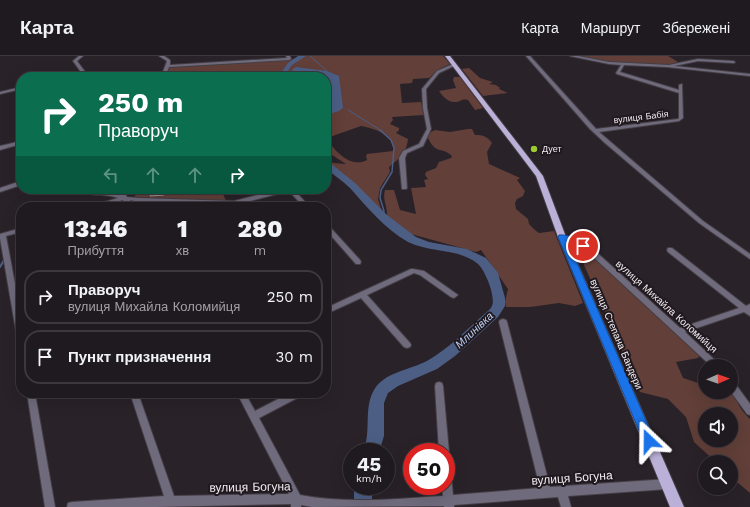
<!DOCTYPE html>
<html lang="uk">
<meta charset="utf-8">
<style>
:root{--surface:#1f1a1f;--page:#2c272c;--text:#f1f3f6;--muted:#a1a1a4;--line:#3c383d}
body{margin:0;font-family:"Work Sans",sans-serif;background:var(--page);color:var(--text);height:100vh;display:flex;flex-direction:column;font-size:15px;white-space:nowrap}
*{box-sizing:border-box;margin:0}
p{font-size:13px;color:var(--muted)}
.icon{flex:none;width:22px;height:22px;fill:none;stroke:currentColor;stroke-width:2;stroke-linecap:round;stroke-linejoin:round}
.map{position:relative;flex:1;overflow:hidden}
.drawer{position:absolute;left:16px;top:146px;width:315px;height:196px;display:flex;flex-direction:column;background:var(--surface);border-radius:16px;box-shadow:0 4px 16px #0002,0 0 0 1px var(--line)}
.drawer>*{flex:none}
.banner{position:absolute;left:16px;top:16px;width:315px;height:122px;border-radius:16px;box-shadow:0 4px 16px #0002,0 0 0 1px var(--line);background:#0b6e4f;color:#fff;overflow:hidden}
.needle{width:26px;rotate:88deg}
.fabs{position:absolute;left:698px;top:303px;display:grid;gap:8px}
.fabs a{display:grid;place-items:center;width:40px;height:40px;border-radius:50%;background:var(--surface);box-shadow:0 4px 16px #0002,0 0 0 1px var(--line);font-size:20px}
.speed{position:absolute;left:343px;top:387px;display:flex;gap:8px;font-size:20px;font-weight:700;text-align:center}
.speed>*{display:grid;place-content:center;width:52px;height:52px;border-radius:50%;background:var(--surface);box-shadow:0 4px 16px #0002,0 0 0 1px var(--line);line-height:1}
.speed small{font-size:10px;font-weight:400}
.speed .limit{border:6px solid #d22;background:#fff;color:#111}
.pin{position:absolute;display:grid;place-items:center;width:34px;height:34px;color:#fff;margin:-17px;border:2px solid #fff;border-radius:50%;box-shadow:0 1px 4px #0007}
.me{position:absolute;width:44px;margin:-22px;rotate:337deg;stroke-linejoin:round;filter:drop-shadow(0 0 3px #0008)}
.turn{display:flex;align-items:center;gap:14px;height:84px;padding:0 16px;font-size:18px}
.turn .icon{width:52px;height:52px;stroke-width:2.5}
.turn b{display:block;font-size:28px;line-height:34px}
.lanes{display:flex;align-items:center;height:38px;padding:0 16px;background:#0003;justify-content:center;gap:20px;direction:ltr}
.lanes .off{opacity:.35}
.eta{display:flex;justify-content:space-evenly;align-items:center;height:68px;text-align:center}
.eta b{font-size:24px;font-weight:800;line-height:28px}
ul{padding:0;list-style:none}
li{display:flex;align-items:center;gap:12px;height:54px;margin:0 8px 6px;padding:0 8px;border:2px solid var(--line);border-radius:16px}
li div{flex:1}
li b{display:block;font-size:15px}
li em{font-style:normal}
header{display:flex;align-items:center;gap:24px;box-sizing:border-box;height:56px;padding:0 20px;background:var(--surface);border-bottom:1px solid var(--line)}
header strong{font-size:19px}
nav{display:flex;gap:22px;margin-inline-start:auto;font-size:14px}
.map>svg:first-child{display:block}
.green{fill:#623f39;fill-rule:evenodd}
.water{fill:#4c5e84}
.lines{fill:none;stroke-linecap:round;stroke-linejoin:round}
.stream-far2{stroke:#4c5e84;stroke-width:1}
.stream-far1{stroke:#4c5e84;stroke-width:1.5}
.stream{stroke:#4c5e84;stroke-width:2}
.river{fill:#4c5e84;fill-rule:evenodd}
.building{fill:#5b4f52;stroke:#a19497}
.minor-casing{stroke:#453e45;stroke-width:2}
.major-casing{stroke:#453e45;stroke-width:2}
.minor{fill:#6f6b7d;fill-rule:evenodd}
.major{fill:#bbb1d8;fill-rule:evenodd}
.route{fill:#1a73e8;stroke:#114b97}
.poi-dot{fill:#9dca30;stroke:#20191f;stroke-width:1.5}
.labels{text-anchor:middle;stroke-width:4;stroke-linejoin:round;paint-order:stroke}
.far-street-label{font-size:9px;fill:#f1ebf0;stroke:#20191f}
.far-poi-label{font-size:9px;fill:#f1ebf0;stroke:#20191f;text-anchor:start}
.street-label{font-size:10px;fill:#f1ebf0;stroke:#20191f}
.water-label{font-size:11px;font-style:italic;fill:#bccff5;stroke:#20191f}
.near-street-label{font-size:12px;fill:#f1ebf0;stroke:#20191f}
</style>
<header>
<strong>Карта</strong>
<nav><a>Карта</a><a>Маршрут</a><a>Збережені</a></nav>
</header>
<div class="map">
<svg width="750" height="451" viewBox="0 0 750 451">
<rect width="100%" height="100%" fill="#292229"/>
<g class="green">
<path d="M301 0H443L450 8 441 12 429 22 413 23 412 27 400 28 402 47 421 46 424 59 392 61 393 64 390 68 399 72V74L396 77 408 83C407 96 399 103 389 111L390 116 380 132 378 143 382 156 369 145 357 131 349 130 326 112V103L333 107 346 108 326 95V21H165L169 10 258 6 290 4ZM361 70C371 72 383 75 390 83 392 85 392 89 394 92L393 95 367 98 366 100 367 104C351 113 333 94 327 82Z"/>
<polygon points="572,0 668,0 678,6 667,10 609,7"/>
<polygon points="469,12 480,22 493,26 489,28 496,29 500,32 499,33 508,37 483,40 462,13"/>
<path d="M454 21H460L483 52 475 54 468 44C462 42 461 46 455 46 449 47 442 40 439 35L456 32 453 24Z"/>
<path d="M468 73H472L475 79C483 79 487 80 492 87L487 96 489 108 520 122 517 124 525 135 523 140 517 143 515 147 516 153 528 163 529 168 535 174 539 177 554 175 583 247 575 250 559 247 530 251H506L505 246 508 233 481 194 476 196 411 178 387 161C388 151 382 144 385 134H394L400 154 416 158 411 132 426 131 424 124 428 123 425 119 426 116 436 112 439 106 451 102 452 100C441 90 436 99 428 82L429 77 435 74 450 76Z"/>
<polygon points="126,133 221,133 226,145 134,142 136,138 128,137"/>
<path d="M584 192 701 297 698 302 676 306 683 322 701 328 705 326V336H731V330C735 343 740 354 750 363V437L731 421V406H716L694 386 686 361 668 343 640 336 577 193ZM705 358H731V384H705Z"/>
</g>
<polygon class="water" points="296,11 327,15 339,20 343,52 339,55 326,59 326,21 289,21 293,13"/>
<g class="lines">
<g class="stream-far2">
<polyline points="310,0 327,15"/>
<polyline points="348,54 382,75"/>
</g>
<polyline class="stream-far1" points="380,74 391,84 394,92 392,116 381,134 380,142 384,155 383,161"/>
<polyline class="stream" points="0,211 4,204"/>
<g class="river">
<polygon points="298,0 306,0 292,9 284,21 278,21 288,7"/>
<path d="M326 105 329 106 355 127 387 159 416 181 429 186 467 193 486 202 498 217 505 242V250L498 261 455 300 437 313 398 330 388 337 384 347V380L379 396H363C372 375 363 353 374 334 384 316 410 314 427 305 450 292 468 272 488 255 490 253 491 252 492 250 496 241 485 214 478 208 459 192 430 197 408 186 385 173 367 151 350 132 343 125 334 119 326 113Z"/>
<rect x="354" y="430" width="18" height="21"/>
</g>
</g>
<polygon class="building" points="166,133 164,139 150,140 153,134"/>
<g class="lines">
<defs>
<g id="minor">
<polygon points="79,0 83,0 77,5 86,17 85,21 81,21 82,19 71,21 64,21 81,16 73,5"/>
<polygon points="159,0 164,0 170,4 170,9 287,2 286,0 290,0 291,3 289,4 169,11 165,21 161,21 167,5"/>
<polygon points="526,0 530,0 596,73 678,63 679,62 679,37 617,18 616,17 621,9 609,8 570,0 578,0 609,6 669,9 698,3 733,5 735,6 734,7 698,5 674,10 750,18 750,20 667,11 624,9 620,16 679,34 679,29 682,28 683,62 679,65 599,76 703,165 750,198 750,203 699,167 605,87 590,73"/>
<polygon points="453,8 456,9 439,17 426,33 427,52 431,73 423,90 407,97 405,102 407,132 406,133 402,133 399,102 403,95 419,88 427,73 423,52 422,33 437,15"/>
<polygon points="21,31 21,33 0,38 0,36"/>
<polygon points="21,85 21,88 0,94 0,90"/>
<polygon points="21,125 21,129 0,136 0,132"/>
<path d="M76 133 114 136 120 138 118 136 119 133H125L124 136 127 141 139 142 234 145 283 133H293L310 151H304L289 135 234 149 139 146 130 144 134 151H128L123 144 99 151H90L91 150 118 142C105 137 88 141 76 133Z"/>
<polygon points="326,168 328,169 360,204 361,206 360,208 356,208 326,174"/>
<polygon points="21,172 21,176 6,180 21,260 21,284 18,283 17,281 0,182 0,178"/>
<polygon points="562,179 576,184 594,194 680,272 739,252 668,196 667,194 668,192 672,192 746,250 750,248 750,260 744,256 685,276 719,308 720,310 711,310 590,198 572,186 560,182 559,181"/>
<polygon points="411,213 413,213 424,215 458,239 454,242 451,241 420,219 414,217 367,239 410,287 411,289 410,291 407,292 404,291 361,242 326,258 326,252"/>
<path d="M503 263 506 264 507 266 550 431 668 423 672 425 673 428 672 431 668 433 568 440 571 451H561L558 441 454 449V451H444V450L312 451 301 449V451H291V448L156 451H67L68 447 72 446 164 440 130 337H138L174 440 289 438 237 337H245L255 355 290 337H302L301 340 259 362 300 439C347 448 395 443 443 440L442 430H446V413L449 415 451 418 453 439 540 432 499 266 500 264Z"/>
<polygon points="326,319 330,320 331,322 330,324 326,325"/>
<polygon points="731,325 734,326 750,348 750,359 747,358 731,336"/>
<polygon points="439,326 442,327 443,330 449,396 446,400 446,396 439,396 435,330 436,327"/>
<polygon points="27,337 35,337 55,451 45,451"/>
</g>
<polygon id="major" points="445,0 450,0 543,120 566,181 684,451 670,451 558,181 536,120"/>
</defs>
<use href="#minor" class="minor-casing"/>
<use href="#major" class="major-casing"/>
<use href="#minor" class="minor"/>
<use href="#major" class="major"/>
</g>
<path class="route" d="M559 179C568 178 581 184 587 190L583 193 568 186 655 385 653 389 649 390 645 389 558 181Z"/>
<circle class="poi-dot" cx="534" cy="93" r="4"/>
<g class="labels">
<g class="far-street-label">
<text transform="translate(641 61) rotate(-7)" y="3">вулиця Бабія</text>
</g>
<g class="far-poi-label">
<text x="542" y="96">Дует</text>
</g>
<g class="street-label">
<text transform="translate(667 250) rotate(42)" y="4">вулиця Михайла Коломийця</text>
<text transform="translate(617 278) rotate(67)" y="4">вулиця Степана Бандери</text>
</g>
<g class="water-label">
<text transform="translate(474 274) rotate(-43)" y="4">Млинівка</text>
</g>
<g class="near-street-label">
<text transform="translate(572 422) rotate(-4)" y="4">вулиця Богуна</text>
<text transform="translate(250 431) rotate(-1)" y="4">вулиця Богуна</text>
</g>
</g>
</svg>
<div class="fabs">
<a><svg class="needle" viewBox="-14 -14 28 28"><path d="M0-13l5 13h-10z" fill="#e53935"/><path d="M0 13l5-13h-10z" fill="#a1a1a4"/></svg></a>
<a><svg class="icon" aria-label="sound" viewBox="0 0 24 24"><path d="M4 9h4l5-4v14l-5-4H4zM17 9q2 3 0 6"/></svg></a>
<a><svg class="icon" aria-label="search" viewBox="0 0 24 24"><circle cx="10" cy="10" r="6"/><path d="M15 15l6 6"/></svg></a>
</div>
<div class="speed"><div>45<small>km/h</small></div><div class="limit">50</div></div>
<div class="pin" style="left:583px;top:190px;background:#d93025"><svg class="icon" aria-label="arrive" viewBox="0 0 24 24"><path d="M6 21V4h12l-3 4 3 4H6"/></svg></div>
<svg class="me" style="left:649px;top:385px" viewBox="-20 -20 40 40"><path d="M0-17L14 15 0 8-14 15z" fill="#1a73e8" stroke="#fff" stroke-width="4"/></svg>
<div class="banner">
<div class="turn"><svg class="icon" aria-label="right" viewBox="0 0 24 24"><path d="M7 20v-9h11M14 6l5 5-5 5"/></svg><div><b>250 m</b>Праворуч</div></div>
<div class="lanes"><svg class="icon off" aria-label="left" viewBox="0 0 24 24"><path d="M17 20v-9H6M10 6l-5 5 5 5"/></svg><svg class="icon off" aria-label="ahead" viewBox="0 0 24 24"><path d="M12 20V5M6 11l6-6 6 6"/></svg><svg class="icon off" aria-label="ahead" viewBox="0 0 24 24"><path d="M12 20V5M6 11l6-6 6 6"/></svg><svg class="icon" aria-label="right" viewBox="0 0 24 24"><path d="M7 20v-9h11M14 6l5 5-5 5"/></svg></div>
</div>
<section class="drawer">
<div class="eta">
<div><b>13:46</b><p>Прибуття</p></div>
<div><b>1</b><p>хв</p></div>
<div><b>280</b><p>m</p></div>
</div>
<ul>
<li><svg class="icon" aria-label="right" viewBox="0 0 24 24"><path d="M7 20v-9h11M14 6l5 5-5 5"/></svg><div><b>Праворуч</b><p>вулиця Михайла Коломийця</p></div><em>250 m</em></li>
<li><svg class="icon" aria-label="arrive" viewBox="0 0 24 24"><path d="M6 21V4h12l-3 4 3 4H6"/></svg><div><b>Пункт призначення</b></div><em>30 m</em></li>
</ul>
</section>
</div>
